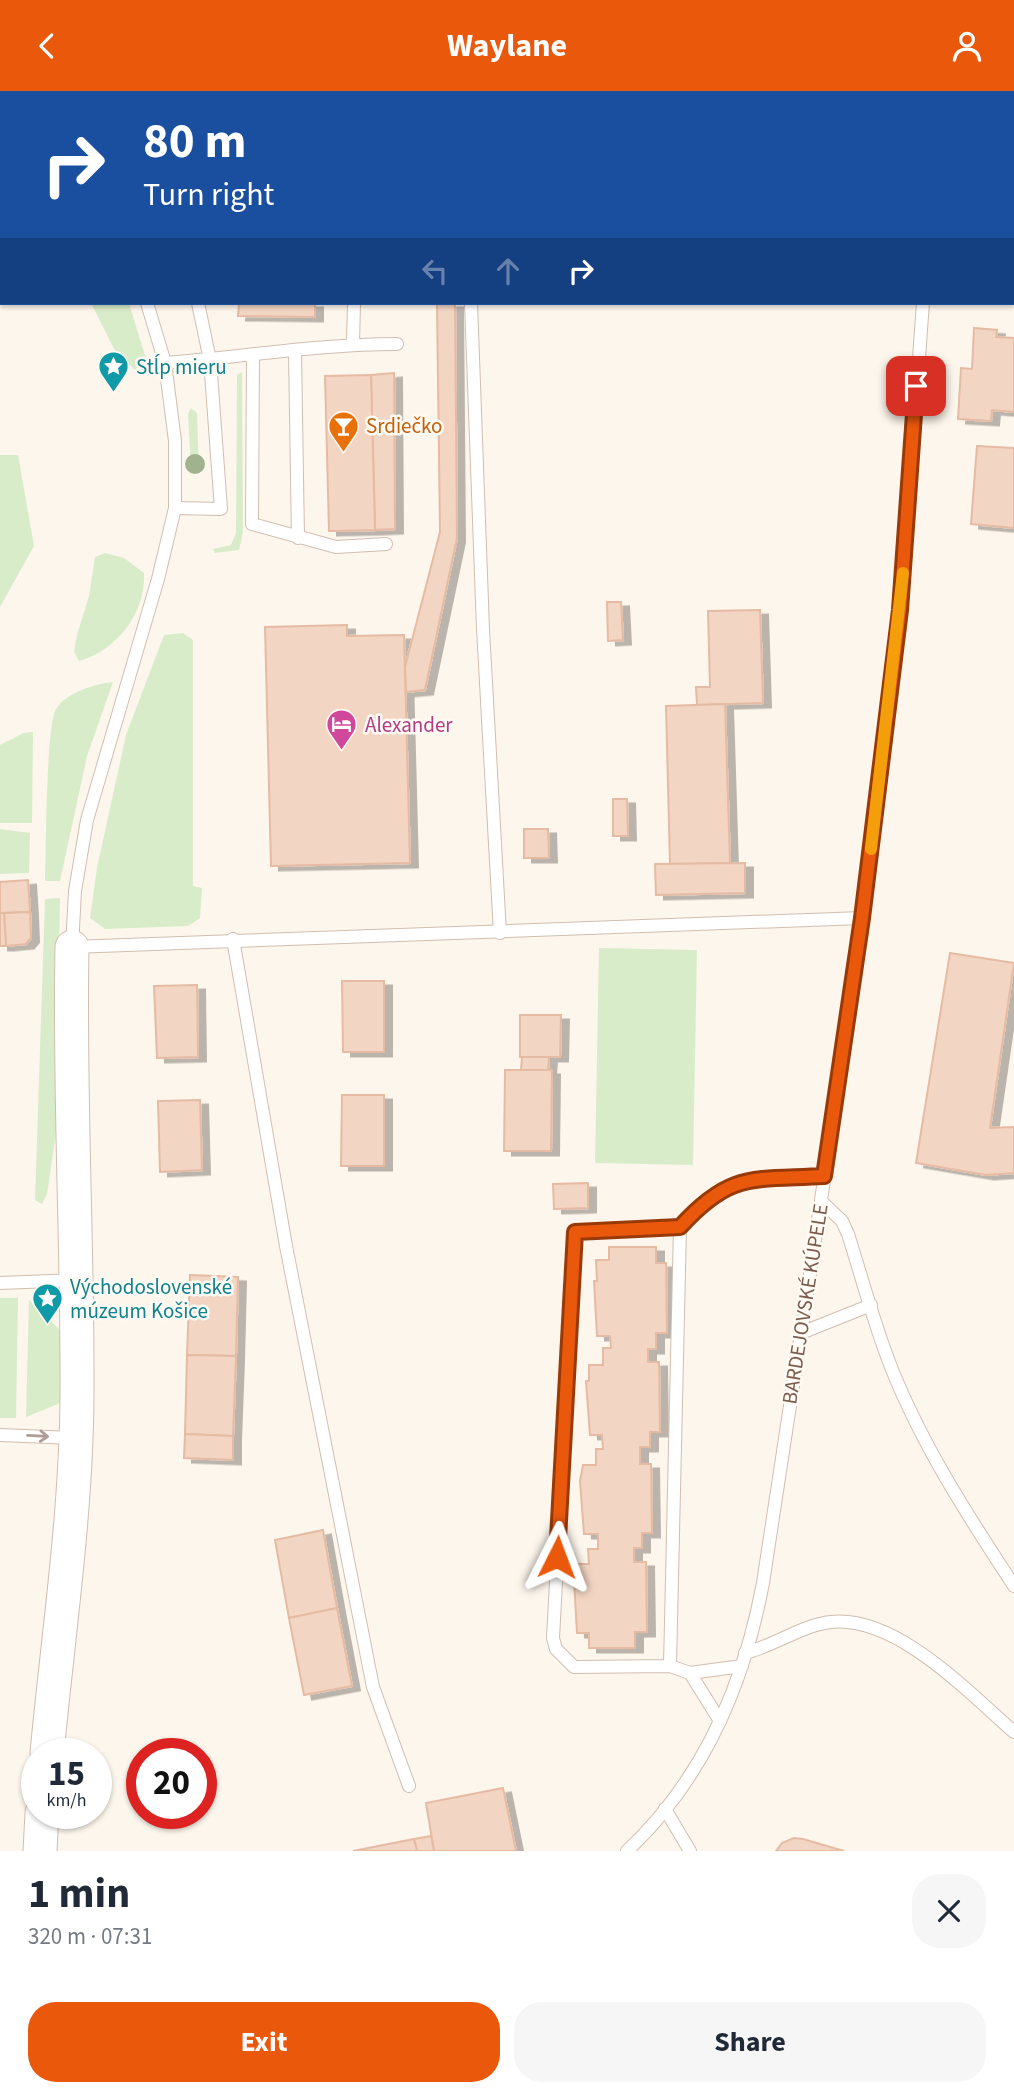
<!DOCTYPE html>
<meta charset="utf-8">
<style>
:root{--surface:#fff;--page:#f6f6f7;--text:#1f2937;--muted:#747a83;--accent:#ea580c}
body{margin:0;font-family:"Source Sans 3",sans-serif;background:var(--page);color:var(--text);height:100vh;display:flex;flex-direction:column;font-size:26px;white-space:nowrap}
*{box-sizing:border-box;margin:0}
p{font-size:23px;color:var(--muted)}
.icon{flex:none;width:38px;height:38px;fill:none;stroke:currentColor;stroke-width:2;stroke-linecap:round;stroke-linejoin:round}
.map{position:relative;height:1760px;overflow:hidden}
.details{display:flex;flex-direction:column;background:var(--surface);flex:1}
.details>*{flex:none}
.banner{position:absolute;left:0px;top:0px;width:1015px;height:214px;box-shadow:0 2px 5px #0004;background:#1a4fa0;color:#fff;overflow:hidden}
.speed{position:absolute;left:21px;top:1647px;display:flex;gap:14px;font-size:35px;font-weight:700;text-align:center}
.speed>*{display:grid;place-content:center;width:91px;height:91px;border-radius:50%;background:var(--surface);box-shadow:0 2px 5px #0004;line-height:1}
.speed small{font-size:18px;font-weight:400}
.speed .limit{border:10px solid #d22;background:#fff;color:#111}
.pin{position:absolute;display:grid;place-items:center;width:60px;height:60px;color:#fff;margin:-30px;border-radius:14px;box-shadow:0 4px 10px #0006}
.me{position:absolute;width:77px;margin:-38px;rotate:3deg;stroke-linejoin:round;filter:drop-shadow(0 0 5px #0008)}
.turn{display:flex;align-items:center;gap:24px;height:147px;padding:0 28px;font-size:32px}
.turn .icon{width:91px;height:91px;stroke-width:2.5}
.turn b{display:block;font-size:49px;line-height:60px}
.lanes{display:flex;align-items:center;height:66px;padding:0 28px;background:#0003;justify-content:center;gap:35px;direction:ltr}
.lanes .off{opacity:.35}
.round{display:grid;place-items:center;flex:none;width:74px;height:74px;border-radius:28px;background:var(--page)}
.overview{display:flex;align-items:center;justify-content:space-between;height:119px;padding:0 28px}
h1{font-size:42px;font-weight:700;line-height:52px}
.cta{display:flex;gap:14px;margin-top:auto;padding:14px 28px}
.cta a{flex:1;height:80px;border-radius:28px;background:var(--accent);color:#fff;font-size:28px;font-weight:700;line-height:80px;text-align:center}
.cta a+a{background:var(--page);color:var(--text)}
header{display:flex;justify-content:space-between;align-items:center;height:91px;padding:0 28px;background:var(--accent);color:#fff;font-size:32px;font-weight:700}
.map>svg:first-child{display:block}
.green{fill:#d8ecc9}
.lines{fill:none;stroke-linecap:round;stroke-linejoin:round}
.stream{stroke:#a5d3da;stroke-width:9}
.building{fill:#f3d5c3;stroke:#e6bba3;stroke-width:2;filter:url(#shadow)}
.service-casing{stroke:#d1beb0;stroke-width:14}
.tertiary-casing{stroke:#d1beb0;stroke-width:35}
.service{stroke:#fff;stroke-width:12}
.tertiary{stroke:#fff;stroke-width:33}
.tree{fill:#a0b28e}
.oneway{stroke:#af9d94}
.route-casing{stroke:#983908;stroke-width:18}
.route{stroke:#ea580c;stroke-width:12}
.slow{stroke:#f59e0b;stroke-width:12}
.labels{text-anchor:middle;stroke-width:5;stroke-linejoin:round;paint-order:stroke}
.culture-label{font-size:21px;fill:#0d838f;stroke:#fffaf3;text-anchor:start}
.food-label{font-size:21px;fill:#c56008;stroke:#fffaf3;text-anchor:start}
.hotel-label{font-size:21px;fill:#b23c85;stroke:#fffaf3;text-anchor:start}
.street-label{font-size:21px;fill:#7a5c4d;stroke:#fffaf3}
</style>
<header><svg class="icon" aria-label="back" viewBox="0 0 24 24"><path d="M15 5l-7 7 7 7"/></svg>Waylane<svg class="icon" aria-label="person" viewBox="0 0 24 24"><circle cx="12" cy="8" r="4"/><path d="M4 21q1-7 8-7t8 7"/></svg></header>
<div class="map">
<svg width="1014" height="1760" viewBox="0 0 1014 1760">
<defs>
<filter id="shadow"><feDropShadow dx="8" dy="4.5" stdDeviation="0" flood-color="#0004"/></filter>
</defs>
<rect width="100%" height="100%" fill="#fdf6ec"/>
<g class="green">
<polygon points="91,212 129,212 146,268 135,279 114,258"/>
<polygon points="242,281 243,441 239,459 215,462 213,458 231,454 236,442 237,284"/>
<polygon points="191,317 197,322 199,382 193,381 191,377 188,323"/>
<polygon points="0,364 18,364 34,455 0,516"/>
<path d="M105 462 124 467 144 482C146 521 118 559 79 570L74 560 77 544 89 505 95 466Z"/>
<polygon points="183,542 193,549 193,795 202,797 200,827 188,835 105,838 90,827 97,777 126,644 164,544"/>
<path d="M113 591 87 665 60 790H45C46 764 46 633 56 618 67 601 95 593 113 591Z"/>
<polygon points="33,641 32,732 0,732 0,654 24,642"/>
<polygon points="0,738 30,742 29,782 0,783"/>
<polygon points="60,807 56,1042 47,1103 42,1113 35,1109 45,808"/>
<polygon points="599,857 697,859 693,1074 595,1072"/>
<polygon points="0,1207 18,1207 16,1327 0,1327"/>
<polygon points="29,1209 63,1242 63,1311 26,1326"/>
</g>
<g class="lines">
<polyline class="stream" points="195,0 195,2"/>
</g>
<g class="building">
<rect x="453" y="0" width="92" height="2"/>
<polygon points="239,212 315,212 315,226 238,225"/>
<polygon points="437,212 455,212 457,447 425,599 406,601 405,576 440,441"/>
<polygon points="974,237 997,239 996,246 1014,247 1014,321 992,319 991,330 958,328 961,277 972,278"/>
<polygon points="394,282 395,438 375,439 371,284"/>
<polygon points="371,284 375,439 329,440 325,285"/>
<polygon points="977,355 1014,357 1014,437 971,433"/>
<polygon points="607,511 621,511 623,549 608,550"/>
<polygon points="760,519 763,612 697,614 696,596 710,596 708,520"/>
<polygon points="347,534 347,545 404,544 410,772 271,775 265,536"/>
<polygon points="725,613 730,772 670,773 666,615"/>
<polygon points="613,708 627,708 628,745 613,745"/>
<polygon points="524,738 548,738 549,767 524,767"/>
<polygon points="745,772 745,802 656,804 655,773"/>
<polygon points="28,789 30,821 0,822 0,791"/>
<polygon points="30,821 31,847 26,853 6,855 4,822"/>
<polygon points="0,822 4,822 6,855 0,855"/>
<polygon points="950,862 1014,872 990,1037 1014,1036 1014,1082 986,1084 916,1072"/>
<polygon points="342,890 384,890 384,961 343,961"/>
<polygon points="197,894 198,966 157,967 154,895"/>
<polygon points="520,924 561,924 560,966 520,966"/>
<polygon points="522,966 549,966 548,979 521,979"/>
<polygon points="505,979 552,979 551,1060 504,1060"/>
<polygon points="342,1004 384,1004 384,1075 341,1075"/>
<polygon points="200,1009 202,1079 160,1081 158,1010"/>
<polygon points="588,1092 588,1117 554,1118 553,1093"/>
<polygon points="609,1156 656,1156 656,1172 666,1172 667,1242 656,1242 656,1258 648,1258 648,1271 659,1271 660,1341 650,1341 650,1356 640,1356 640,1373 651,1373 652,1442 642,1442 642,1457 634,1457 634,1471 646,1471 647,1541 635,1541 635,1557 589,1557 589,1542 577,1542 574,1488 577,1488 576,1473 589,1473 588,1458 598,1458 598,1443 584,1443 580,1390 583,1374 596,1374 596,1358 603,1358 602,1344 590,1344 586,1290 589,1290 589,1274 603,1274 603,1257 611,1257 610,1245 597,1245 594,1190 597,1190 596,1169 609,1169"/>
<polygon points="190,1184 238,1186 236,1265 187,1264"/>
<polygon points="187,1264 236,1265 233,1345 185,1343"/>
<polygon points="185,1343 233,1345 233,1369 184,1367"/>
<polygon points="323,1439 337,1517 289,1527 275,1449"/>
<polygon points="337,1517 352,1595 304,1604 289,1527"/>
<polygon points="503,1697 516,1760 434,1760 426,1712"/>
<polygon points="431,1745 434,1760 417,1760 414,1748"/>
<polygon points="794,1747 803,1748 844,1760 776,1760 782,1752"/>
<polygon points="414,1748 417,1760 353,1760"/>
</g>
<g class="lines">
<defs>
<g id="service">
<polyline points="89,0 89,2"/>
<polyline points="775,0 776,2"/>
<polyline points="932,2 932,0"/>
<polyline points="147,212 165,272 175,350 175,417 158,488 87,729 75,800 72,856 862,827"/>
<polyline points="471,212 483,538 500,842"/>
<polyline points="353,253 354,212"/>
<polyline points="295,261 298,447"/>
<polyline points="253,265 252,433 336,456 386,453"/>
<path d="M165 272C241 266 321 253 397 253"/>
<polyline points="175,417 221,418 210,269 198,212"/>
<polyline points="233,848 286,1155 373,1596 409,1695"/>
<path d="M821 1110 842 1130 848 1143C862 1187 874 1233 891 1276 922 1354 968 1425 1014 1495"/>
<path d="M680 1136C731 1080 754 1089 824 1085"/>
<polyline points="0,1192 76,1189"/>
<polyline points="801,1242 871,1214"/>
<polyline points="0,1344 73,1347"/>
<path d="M745 1562C774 1555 802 1534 831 1531 896 1524 968 1601 1014 1641"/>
<polyline points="670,1575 574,1576 556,1558 553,1547 575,1141 680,1136 670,1575 690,1582 720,1630"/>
<polyline points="690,1582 742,1575"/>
<polyline points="665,1718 690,1760"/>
<path d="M627 1760C703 1689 744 1593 763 1492 812 1169 863 847 900 522 911 419 915 315 923 212"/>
</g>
<g id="tertiary">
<path d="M47 1662C58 1545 76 1426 77 1307 78 1157 69 1006 72 856"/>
<polyline points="40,1760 42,1722"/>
</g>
</defs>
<use href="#service" class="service-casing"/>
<use href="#tertiary" class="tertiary-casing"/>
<use href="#service" class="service"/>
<use href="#tertiary" class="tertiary"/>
</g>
<circle class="tree" cx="195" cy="373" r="10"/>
<defs><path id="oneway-shaft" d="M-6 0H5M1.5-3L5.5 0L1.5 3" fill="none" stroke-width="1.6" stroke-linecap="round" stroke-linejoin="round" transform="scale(1.75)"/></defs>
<use class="oneway" href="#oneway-shaft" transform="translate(38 1345) rotate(3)"/>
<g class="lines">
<defs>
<path id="route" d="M557 1466 575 1141 680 1136C731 1080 753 1089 824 1085L862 827 900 519 916 295"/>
</defs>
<use href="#route" class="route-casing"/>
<use href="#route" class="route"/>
<polyline class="slow" points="871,758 903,482"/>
</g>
<defs>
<symbol id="sight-pin" viewBox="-11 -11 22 30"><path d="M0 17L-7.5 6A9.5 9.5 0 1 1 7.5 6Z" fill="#0f9aa8" stroke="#fffaf3"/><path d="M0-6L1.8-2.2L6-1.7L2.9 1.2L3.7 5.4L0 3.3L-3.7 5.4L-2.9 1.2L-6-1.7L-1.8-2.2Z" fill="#fff"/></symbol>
<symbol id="bar-pin" viewBox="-11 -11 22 30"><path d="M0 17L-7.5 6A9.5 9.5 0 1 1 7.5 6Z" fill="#e8710a" stroke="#fffaf3"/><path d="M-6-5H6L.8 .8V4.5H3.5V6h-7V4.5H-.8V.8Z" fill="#fff"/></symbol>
<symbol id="hotel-pin" viewBox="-11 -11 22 30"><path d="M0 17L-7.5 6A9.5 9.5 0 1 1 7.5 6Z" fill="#d1479c" stroke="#fffaf3"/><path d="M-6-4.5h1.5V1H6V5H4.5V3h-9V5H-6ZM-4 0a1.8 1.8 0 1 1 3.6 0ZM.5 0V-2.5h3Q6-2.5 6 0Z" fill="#fff"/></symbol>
</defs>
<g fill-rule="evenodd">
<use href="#sight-pin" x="96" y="258" width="35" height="47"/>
<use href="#bar-pin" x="326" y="318" width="35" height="47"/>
<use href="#hotel-pin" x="324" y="616" width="35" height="47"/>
<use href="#sight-pin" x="30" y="1190" width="35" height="47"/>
</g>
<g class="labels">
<g class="culture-label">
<text x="136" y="283">Stĺp mieru</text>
<text x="70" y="1203">Východoslovenské<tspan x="70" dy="24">múzeum Košice</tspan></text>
</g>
<g class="food-label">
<text x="366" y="342">Srdiečko</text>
</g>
<g class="hotel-label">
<text x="365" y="641">Alexander</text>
</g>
<g class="street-label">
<text transform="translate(805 1213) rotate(-81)" y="7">BARDEJOVSKÉ KÚPELE</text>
</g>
</g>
</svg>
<div class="speed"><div>15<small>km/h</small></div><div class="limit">20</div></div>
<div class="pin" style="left:916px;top:295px;background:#d93025"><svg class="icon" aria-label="arrive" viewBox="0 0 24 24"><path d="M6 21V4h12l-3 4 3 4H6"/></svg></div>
<svg class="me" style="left:557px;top:1466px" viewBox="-20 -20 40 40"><path d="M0-17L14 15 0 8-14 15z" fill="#ea580c" stroke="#fff" stroke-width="4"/></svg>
<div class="banner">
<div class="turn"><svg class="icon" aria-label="right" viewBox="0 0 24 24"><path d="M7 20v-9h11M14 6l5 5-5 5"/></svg><div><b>80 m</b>Turn right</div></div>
<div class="lanes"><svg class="icon off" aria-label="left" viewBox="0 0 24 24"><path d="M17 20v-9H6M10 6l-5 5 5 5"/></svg><svg class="icon off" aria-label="ahead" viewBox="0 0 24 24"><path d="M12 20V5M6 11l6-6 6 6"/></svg><svg class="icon" aria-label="right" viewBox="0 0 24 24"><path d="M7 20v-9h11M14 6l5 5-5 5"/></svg></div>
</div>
</div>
<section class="details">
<div class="overview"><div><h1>1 min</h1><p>320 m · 07:31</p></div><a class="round"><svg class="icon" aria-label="close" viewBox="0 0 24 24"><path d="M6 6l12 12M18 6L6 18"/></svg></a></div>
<div class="cta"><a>Exit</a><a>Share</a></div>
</section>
